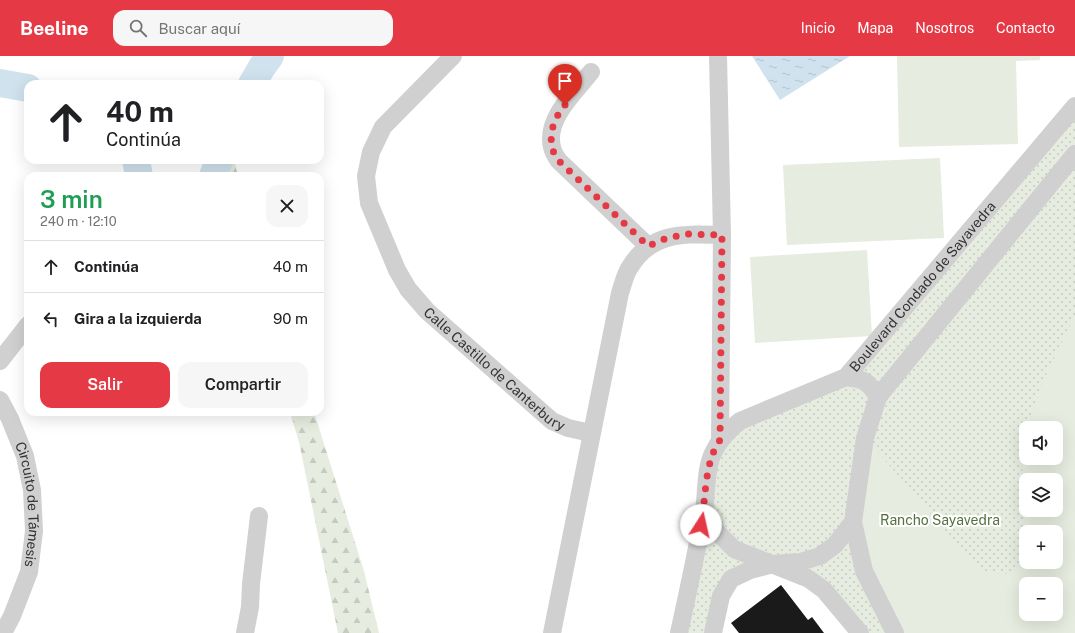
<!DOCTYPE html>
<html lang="es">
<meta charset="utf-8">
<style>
:root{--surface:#fff;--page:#f6f6f6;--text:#202124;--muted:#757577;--line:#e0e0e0;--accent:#e63946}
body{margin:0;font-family:"Public Sans",sans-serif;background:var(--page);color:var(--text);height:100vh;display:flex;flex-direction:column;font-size:15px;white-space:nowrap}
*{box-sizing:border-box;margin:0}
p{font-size:13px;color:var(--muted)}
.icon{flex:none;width:22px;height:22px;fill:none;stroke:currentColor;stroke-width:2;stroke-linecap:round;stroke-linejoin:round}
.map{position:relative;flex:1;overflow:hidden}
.drawer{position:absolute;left:24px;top:116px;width:300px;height:244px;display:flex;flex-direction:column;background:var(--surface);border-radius:12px;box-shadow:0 4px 16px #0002}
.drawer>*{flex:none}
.top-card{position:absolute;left:24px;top:24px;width:300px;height:84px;border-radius:12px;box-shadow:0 4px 16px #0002;background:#fff;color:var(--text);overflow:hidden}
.controls{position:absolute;left:1019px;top:365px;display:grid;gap:8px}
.controls a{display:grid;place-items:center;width:44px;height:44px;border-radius:8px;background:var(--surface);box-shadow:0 4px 16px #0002;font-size:20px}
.pin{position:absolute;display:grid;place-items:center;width:34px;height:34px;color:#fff;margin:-41px -17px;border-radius:50% 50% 50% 0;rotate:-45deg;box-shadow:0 0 4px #0007}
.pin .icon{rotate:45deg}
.me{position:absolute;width:44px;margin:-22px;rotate:10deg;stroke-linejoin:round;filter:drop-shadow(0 0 3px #0008)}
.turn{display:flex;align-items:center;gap:14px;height:84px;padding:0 16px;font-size:18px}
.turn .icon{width:52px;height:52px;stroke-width:2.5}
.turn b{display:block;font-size:28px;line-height:34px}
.round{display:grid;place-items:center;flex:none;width:42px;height:42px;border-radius:12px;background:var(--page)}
.summary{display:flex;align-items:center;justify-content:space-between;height:68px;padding:0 16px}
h1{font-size:24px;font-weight:600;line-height:30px;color:#1e9e55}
.primary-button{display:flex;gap:8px;margin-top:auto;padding:8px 16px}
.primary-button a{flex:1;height:46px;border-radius:12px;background:var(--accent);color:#fff;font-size:16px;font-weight:600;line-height:46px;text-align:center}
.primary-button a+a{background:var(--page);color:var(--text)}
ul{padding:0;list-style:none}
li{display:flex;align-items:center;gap:12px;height:52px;padding:0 16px;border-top:1px solid var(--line)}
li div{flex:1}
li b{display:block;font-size:15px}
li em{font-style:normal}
header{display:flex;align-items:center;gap:24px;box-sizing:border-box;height:56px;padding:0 20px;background:var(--accent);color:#fff}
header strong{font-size:19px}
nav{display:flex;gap:22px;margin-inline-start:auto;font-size:14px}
.search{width:280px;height:36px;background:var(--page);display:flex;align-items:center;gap:10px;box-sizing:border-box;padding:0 14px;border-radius:12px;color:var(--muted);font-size:15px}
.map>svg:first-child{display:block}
.forest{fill:url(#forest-firs)}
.park{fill:url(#park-dots);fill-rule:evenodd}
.pitch{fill:#e6ecdf;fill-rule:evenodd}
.water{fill:url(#water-ripples)}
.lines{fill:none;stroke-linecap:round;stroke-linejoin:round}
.river{stroke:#cfe2ee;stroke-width:28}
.building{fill:#1a1a1a}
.minor{stroke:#d0d0d0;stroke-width:18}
.route{stroke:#e63946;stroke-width:7;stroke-dasharray:0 12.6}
.labels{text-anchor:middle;stroke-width:4;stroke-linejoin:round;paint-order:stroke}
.street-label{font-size:14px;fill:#333;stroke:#fff}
.park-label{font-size:14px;fill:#56703f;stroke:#fff}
</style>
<header>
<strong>Beeline</strong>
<div class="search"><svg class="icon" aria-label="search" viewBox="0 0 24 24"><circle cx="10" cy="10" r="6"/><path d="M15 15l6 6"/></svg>Buscar aquí</div>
<nav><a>Inicio</a><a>Mapa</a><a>Nosotros</a><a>Contacto</a></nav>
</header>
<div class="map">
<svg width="1075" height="577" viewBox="0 0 1075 577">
<defs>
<pattern id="forest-firs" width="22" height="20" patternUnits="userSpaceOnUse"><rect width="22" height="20" fill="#e6ecdf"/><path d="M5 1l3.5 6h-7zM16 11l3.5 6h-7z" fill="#c6cbc0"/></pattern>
<pattern id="park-dots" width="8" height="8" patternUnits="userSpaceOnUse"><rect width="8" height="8" fill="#e6ecdf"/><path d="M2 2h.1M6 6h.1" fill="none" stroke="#c6cbc0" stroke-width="1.8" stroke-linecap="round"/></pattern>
<pattern id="water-ripples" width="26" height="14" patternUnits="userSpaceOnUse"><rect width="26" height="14" fill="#cfe2ee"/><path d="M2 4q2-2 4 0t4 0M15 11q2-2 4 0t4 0" fill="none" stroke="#b2c2cd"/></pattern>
</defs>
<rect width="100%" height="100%" fill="#fff"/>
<g class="forest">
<polygon points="219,104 234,104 238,120 213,120"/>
<polygon points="290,356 314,356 364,515 379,577 338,577 299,386"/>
</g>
<path class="park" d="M1075 50V577H860L824 534 809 523 774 508C805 506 824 506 844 479 847 475 850 470 852 466L835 488 819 499 799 504 773 507 750 512 730 522 720 539 712 577H680L706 454 709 418 714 399 730 374 740 365 846 321ZM1026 372H1056V402H1026ZM1026 424H1056V454H1026ZM1026 476H1056V506H1026ZM1026 528H1056V558H1026Z"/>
<g class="pitch">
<polygon points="897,0 1040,0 1040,4 1016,5 1018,88 899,91"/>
<polygon points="940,102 944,182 787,189 783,109"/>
<polygon points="867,194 872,280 755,287 750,201"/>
<path d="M1075 259V577H895L853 466 865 382 912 435 955 489 981 516 1009 518 1024 507 1022 422 1024 381 1026 375V402H1056V372H1027L1043 325ZM1026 424H1056V454H1026ZM1026 476H1056V506H1026ZM1026 528H1056V558H1026Z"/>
</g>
<polygon class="water" points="752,0 850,0 780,44"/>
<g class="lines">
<g class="river">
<polyline points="0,27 28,32"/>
<polyline points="252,28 262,11 270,0"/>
<polyline points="136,104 139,120"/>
<polyline points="213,120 219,104"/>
</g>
</g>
<polygon class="building" points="781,529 808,564 812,561 824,577 739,577 731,567"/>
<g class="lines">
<g class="minor">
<path id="s1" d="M453 0 383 71 371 96 366 120 369 147 397 214 408 233 427 255 552 365 568 372 591 377"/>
<polyline points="718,0 722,179 720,384"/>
<path d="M591 16C575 36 545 63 552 91 553 96 556 101 559 105L648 190"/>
<polyline points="0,305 28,269"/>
<path d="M846 321C864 323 868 325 878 341"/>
<path id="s2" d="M0 344 10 363 25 400 32 434 34 475 29 516 12 560 3 577"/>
<polyline points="704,453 717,476 734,493 809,523 824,534 860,577"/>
<polyline points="245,577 250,551 251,528 259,460"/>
<path d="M552 577 620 237C623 228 625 218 630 211 652 175 685 178 722 179"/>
<path id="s3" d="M679 577C688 536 697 495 704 454 707 436 705 414 713 397 719 384 728 374 740 365L846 321 1075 50"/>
<polyline points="713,577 721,540 731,523 750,514 773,508 800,506 820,500 835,489 853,466"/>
<polyline points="895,577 864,515 853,466 865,382 878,341 1075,98"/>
</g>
</g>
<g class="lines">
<path class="route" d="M565 49C555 61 549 75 552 91 553 96 556 101 559 105L648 190 667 182 688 178 722 179 720 384C717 389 714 393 713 398 705 416 705 448 701 469"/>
</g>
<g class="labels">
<g class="street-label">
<text dy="5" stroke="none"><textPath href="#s3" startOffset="459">Boulevard Condado de Sayavedra</textPath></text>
<text dy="5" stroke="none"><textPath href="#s1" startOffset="392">Calle Castillo de Canterbury</textPath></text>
<text dy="5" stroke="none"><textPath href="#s2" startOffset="110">Circuito de Támesis</textPath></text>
</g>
<g class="park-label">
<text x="940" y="469">Rancho Sayavedra</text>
</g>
</g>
</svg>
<div class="controls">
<a><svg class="icon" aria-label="sound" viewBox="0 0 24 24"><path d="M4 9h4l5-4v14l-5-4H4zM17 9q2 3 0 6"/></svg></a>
<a><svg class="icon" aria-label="layers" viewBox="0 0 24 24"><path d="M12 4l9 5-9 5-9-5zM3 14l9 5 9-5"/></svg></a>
<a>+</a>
<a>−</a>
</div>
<div class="pin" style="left:565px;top:49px;background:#d93025"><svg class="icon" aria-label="arrive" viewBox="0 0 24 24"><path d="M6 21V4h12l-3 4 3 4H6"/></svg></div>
<svg class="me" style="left:701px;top:469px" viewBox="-20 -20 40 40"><circle r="19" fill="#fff"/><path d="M0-13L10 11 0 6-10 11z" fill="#e63946"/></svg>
<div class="top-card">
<div class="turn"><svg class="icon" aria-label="ahead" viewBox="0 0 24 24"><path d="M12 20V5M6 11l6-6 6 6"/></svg><div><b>40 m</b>Continúa</div></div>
</div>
<section class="drawer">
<div class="summary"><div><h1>3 min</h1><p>240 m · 12:10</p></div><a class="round"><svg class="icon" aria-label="close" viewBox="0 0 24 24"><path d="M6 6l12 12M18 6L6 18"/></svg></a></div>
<ul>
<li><svg class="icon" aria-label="ahead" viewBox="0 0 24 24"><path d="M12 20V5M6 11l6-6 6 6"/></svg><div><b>Continúa</b></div><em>40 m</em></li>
<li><svg class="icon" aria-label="left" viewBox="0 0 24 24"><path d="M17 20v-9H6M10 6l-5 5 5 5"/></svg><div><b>Gira a la izquierda</b></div><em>90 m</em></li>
</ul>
<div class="primary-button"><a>Salir</a><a>Compartir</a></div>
</section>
</div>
